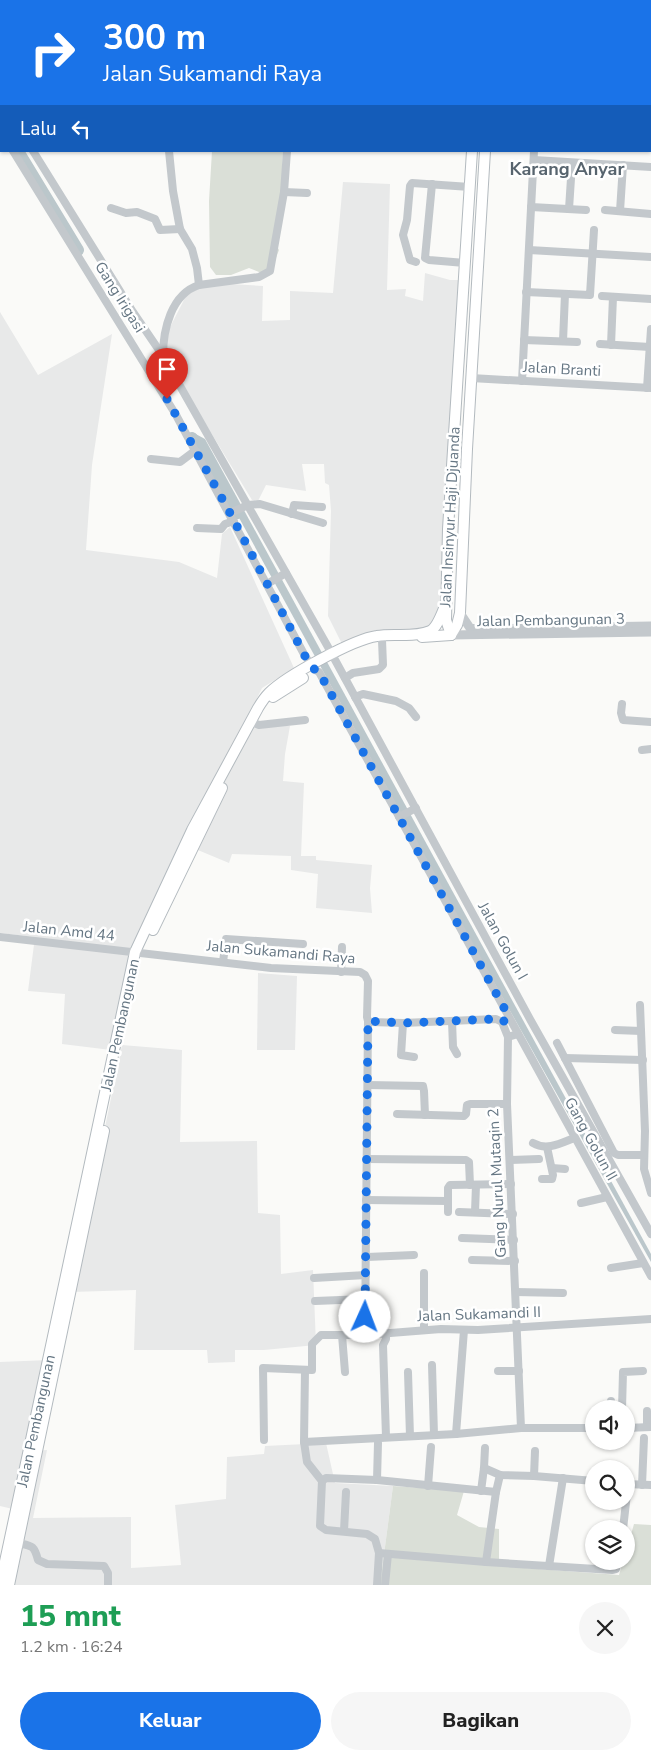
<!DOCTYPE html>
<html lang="id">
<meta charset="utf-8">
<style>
:root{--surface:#fff;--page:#f6f6f6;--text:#222;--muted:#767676;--accent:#1a73e8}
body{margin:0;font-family:"Nunito Sans",sans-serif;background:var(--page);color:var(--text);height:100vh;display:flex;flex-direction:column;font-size:19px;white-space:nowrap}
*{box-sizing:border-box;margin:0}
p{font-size:16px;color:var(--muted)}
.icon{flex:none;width:28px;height:28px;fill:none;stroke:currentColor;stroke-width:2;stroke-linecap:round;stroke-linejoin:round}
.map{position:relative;height:1585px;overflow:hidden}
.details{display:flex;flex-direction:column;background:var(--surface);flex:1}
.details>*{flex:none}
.banner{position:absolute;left:0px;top:0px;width:651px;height:152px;box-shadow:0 1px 4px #0004;background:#1a73e8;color:#fff;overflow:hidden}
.fabs{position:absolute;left:585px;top:1400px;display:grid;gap:10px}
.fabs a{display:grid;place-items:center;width:50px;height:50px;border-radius:50%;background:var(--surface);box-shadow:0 1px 4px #0004;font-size:25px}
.pin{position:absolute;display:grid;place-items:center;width:42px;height:42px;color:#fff;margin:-51px -21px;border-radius:50% 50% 50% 0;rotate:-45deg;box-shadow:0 0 5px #0007}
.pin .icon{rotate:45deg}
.me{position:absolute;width:55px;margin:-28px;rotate:2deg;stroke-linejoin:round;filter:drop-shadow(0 0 4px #0008)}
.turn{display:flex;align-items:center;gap:18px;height:105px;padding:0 20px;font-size:22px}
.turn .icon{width:65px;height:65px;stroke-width:2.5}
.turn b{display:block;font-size:35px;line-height:42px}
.then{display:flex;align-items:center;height:48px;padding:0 20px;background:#0003;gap:10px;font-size:19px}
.round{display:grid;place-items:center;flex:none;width:52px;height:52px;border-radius:26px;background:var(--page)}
.summary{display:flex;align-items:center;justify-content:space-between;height:85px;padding:0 20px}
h1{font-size:30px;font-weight:800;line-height:38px;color:#1e9e55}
.primary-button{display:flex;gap:10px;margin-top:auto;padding:10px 20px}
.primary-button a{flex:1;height:58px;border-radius:30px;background:var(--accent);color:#fff;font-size:20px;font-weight:800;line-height:58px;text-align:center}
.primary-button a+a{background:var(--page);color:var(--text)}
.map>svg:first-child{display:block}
.built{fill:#e8e9e9}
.green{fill:#dadfd7}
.water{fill:#bbc7cb}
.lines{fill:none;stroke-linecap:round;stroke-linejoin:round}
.river{stroke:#bbc7cb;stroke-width:12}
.secondary-casing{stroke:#b3babf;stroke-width:12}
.minor{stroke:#c3c8cc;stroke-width:8}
.tertiary{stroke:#c3c8cc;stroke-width:9}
.secondary{stroke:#fff;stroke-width:10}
.route{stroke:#1a73e8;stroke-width:9;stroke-dasharray:0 16.2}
.labels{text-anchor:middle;stroke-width:5;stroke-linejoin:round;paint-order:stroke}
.street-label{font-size:15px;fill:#657683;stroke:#fff}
.quarter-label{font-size:18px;font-weight:bold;fill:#57646e;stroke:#fff}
</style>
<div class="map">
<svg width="651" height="1585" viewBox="0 0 651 1585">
<rect width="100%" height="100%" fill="#fafaf8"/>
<g class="built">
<polygon points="343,182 390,184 387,290 406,289 405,296 423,301 425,273 450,280 464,280 445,606 430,631 359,641 344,648 328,616 331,511 329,485 325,483 324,464 302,464 306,491 266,485 258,501 252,500 166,359 167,333 186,296 195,288 231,284 263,286 262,321 290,320 290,291 333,293"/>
<polygon points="0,312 38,375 112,334 92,465 86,550 179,562 217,578 222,534 230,527 294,668 262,688 133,950 111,1050 62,1044 65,994 28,991 35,937 0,933"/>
<polygon points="253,723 290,726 285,754 283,781 304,783 301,856 316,856 316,860 372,865 370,888 372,913 316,908 318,874 291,870 291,856 232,854 229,863 193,848"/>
<polygon points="258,973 297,976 295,1050 257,1050"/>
<polygon points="122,1045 182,1050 180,1142 257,1141 258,1213 280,1215 281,1274 313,1270 316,1345 264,1350 235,1350 235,1362 208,1363 207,1350 134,1350 136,1290 71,1292"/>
<polygon points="49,1360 31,1451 47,1450 33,1518 131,1517 131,1568 181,1565 175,1505 226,1499 227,1457 264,1454 265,1446 326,1443 335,1483 393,1486 380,1585 1,1585 17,1510 0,1506 0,1362"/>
</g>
<g class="green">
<polygon points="212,151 283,151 281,200 275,243 279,250 269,276 249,268 231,275 216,275 210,267 209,201"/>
<polygon points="393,1486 464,1491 457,1515 479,1527 499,1529 499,1566 619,1575 623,1561 626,1561 626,1552 634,1524 651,1525 651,1585 380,1585"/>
</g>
<polygon class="water" points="192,432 205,439 651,1254 651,1262 472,943"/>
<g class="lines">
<g class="river">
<polyline points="0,123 1,125"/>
<polyline points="18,151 78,250"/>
<polyline points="192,438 237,513"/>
</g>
<defs>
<g id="secondary">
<polyline points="481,1 481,0"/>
<polyline points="494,1 494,0"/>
<polyline points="451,635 457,625 460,613 467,449 485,151"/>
<polyline points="451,635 446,620 448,529 472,151"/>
<polyline points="422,637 451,635"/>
<polyline points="273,697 303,678"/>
<polyline points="153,930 222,788"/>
<path d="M0 1585 135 952 192 830 258 708C261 703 265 697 269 693 286 676 354 639 377 636 393 633 414 638 430 631 437 628 442 613 445 606"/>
<polyline points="9,1585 104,1131"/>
</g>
</defs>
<use href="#secondary" class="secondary-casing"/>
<g class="minor">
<polyline points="295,0 296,1"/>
<polyline points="159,1 159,0"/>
<polyline points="315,1 315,0"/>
<polyline points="340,1 340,0"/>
<polyline points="544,1 544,0"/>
<polyline points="607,1 607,0"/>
<polyline points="650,22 651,22"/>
<polyline points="650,71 651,71"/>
<polyline points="0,98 1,100"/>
<polyline points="650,112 651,112"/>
<polyline points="650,125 651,125"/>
<polyline points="0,131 1,133"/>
<polyline points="13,151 176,415 305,656 315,670 319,672 412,840 651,1276"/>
<polyline points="33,151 133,312 163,356 332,654"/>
<polyline points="169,151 173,191 180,229 192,249 197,268 199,285"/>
<polyline points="534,160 651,167"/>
<polyline points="432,184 425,258 429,260 465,263"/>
<polyline points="284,192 307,193"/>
<polyline points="531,207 586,210"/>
<polyline points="111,208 126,213 137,212 155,219 160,230 180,229"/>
<polyline points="569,209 572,163"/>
<polyline points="605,210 651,214"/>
<polyline points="620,211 623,165"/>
<polyline points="529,250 651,257"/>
<polyline points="416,262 410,260 403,235 407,220 410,186 412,183 470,187"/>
<polyline points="526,292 590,295 594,230"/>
<polyline points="602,296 651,299"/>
<polyline points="524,340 577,342"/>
<polyline points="563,341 565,294"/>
<polyline points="600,344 650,347"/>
<polyline points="611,345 613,297"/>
<path d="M163 356C163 330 171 294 199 285L259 277 270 271 284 192 287 151"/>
<polyline points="471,378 651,388"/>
<polyline points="522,381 534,151"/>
<polyline points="647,388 651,329"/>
<polyline points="151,459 180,462 192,453 197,452"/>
<polyline points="230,513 248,505 260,504 323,523"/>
<polyline points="292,514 294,505 322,507"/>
<polyline points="197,528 221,529 225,524 234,521"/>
<polyline points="267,584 286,573"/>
<polyline points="334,658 531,1021 651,1234"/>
<polyline points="345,678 353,673 379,669 383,665 382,640"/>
<polyline points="355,697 363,694 396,701 409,708 416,717"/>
<polyline points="622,704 621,713 623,720 651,722"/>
<polyline points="254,723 259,725 305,720"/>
<polyline points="642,750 651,749"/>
<polyline points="399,817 416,808"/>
<polyline points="0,937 271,968 360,972 365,975 368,981 367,1017 368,1021 371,1022 403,1023 496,1019 502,1022 508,1037 518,1034"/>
<polyline points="223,962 226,939 303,944"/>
<polyline points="341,972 342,947"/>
<polyline points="640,1005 645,1131 644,1169 651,1193"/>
<polyline points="452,1021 453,1047 457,1054"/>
<polyline points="403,1023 401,1055 414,1057"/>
<polyline points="615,1030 641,1031"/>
<polyline points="508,1037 507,1104 521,1428"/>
<polyline points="557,1043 614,1153 618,1155 644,1155"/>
<polyline points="565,1058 643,1060"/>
<polyline points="368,1085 423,1086 424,1091 425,1115"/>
<polyline points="397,1114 464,1116 466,1114 467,1105 470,1104 507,1104"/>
<path d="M533 1143C547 1151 561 1143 574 1138"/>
<polyline points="367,1159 466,1160 469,1162 470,1185"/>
<polyline points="511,1160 539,1159"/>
<polyline points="552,1168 565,1169"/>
<polyline points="542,1179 552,1179 553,1175 547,1147"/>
<polyline points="366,1200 448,1201"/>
<polyline points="581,1203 607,1197"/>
<polyline points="448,1212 448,1188 450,1185 511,1184"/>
<polyline points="459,1212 513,1214"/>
<polyline points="475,1212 476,1185"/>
<polyline points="462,1238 514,1240"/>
<polyline points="367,1257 414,1255"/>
<polyline points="472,1260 515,1261"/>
<polyline points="611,1268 643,1263"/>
<polyline points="424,1273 424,1330"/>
<polyline points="314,1278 366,1275"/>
<polyline points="516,1292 563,1293"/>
<polyline points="315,1301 366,1299"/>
<polyline points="386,1333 386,1339 383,1345 386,1437"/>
<polyline points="342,1335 345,1372"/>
<polyline points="365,1335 368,1021"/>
<polyline points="432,1365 434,1435"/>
<polyline points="305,1370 304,1442 307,1462 322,1481 320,1526 326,1530 367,1534 375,1539 379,1553 377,1585"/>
<polyline points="498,1371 519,1371"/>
<polyline points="408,1372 410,1436"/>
<polyline points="611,1409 611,1401"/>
<polyline points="622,1409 623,1372 643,1371"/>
<polyline points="647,1411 647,1427"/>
<polyline points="626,1428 651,1427"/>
<polyline points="456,1434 464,1330"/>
<polyline points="264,1440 263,1368 312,1370 312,1344 321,1335 365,1335 441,1329 478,1330 651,1319"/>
<polyline points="304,1442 456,1434 521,1428 594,1428"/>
<polyline points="484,1468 500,1475 534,1476 594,1481"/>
<polyline points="534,1476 535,1451"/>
<polyline points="377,1480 378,1443"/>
<polyline points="322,1481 326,1478 377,1480 496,1492"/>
<polyline points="626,1484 651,1485"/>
<polyline points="642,1485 644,1438"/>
<polyline points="428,1486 431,1447"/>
<polyline points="481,1491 484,1468 485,1448"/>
<polyline points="623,1529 628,1485"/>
<polyline points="344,1531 346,1492"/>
<path d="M18 1543C32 1546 34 1545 38 1560L47 1564 104 1566 108 1573V1585"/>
<polyline points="379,1553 486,1562 612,1570 616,1569 618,1561"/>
<polyline points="486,1562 496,1492 500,1475"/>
<polyline points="549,1566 563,1478"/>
<polyline points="385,1585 388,1554"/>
</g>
<g class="tertiary">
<polyline points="460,613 470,628 477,629 651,626"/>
<polyline points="451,635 651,632"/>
</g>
<use href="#secondary" class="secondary"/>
</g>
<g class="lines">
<polyline class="route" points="167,399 230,513 305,656 315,670 319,672 508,1015 506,1020 502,1022 496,1019 404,1023 368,1021 365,1317"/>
</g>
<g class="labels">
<g class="street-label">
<text transform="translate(120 297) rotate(58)" y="5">Gang Irigasi</text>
<text transform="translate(562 369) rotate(3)" y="5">Jalan Branti</text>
<text transform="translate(450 517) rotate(-87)" y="5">Jalan Insinyur Haji Djuanda</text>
<text transform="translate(551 620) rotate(-1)" y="5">Jalan Pembangunan 3</text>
<text transform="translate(69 931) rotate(6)" y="5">Jalan Amd 44</text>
<text transform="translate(503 941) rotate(61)" y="5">Jalan Golun I</text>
<text transform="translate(281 952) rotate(5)" y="5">Jalan Sukamandi Raya</text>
<text transform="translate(120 1025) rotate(-78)" y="5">Jalan Pembangunan</text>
<text transform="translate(591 1139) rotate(61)" y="5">Gang Golun II</text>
<text transform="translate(497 1183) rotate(-93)" y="5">Gang Nurul Mutaqin 2</text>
<text transform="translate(479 1314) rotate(-2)" y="5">Jalan Sukamandi II</text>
<text transform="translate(36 1421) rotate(-78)" y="5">Jalan Pembangunan</text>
</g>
<g class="quarter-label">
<text x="567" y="175">Karang Anyar</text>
</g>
</g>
</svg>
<div class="fabs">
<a><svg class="icon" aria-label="sound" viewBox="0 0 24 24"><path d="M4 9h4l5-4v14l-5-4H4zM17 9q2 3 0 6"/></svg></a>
<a><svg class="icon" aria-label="search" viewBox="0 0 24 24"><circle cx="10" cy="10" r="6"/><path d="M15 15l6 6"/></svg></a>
<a><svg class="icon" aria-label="layers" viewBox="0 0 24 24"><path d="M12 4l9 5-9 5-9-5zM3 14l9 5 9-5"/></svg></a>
</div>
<div class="pin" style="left:167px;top:399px;background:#d93025"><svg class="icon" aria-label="arrive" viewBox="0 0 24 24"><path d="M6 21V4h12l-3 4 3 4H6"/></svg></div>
<svg class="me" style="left:365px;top:1317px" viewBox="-20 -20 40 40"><circle r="19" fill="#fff"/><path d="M0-13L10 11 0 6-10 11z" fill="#1a73e8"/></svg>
<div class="banner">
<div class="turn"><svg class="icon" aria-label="right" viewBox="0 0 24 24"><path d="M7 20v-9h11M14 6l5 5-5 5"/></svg><div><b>300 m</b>Jalan Sukamandi Raya</div></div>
<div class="then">Lalu<svg class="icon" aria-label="left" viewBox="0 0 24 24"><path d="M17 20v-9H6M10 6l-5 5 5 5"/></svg></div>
</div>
</div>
<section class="details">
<div class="summary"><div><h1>15 mnt</h1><p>1.2 km · 16:24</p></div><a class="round"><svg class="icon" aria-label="close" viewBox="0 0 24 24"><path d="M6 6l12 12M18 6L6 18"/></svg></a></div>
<div class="primary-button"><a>Keluar</a><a>Bagikan</a></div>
</section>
